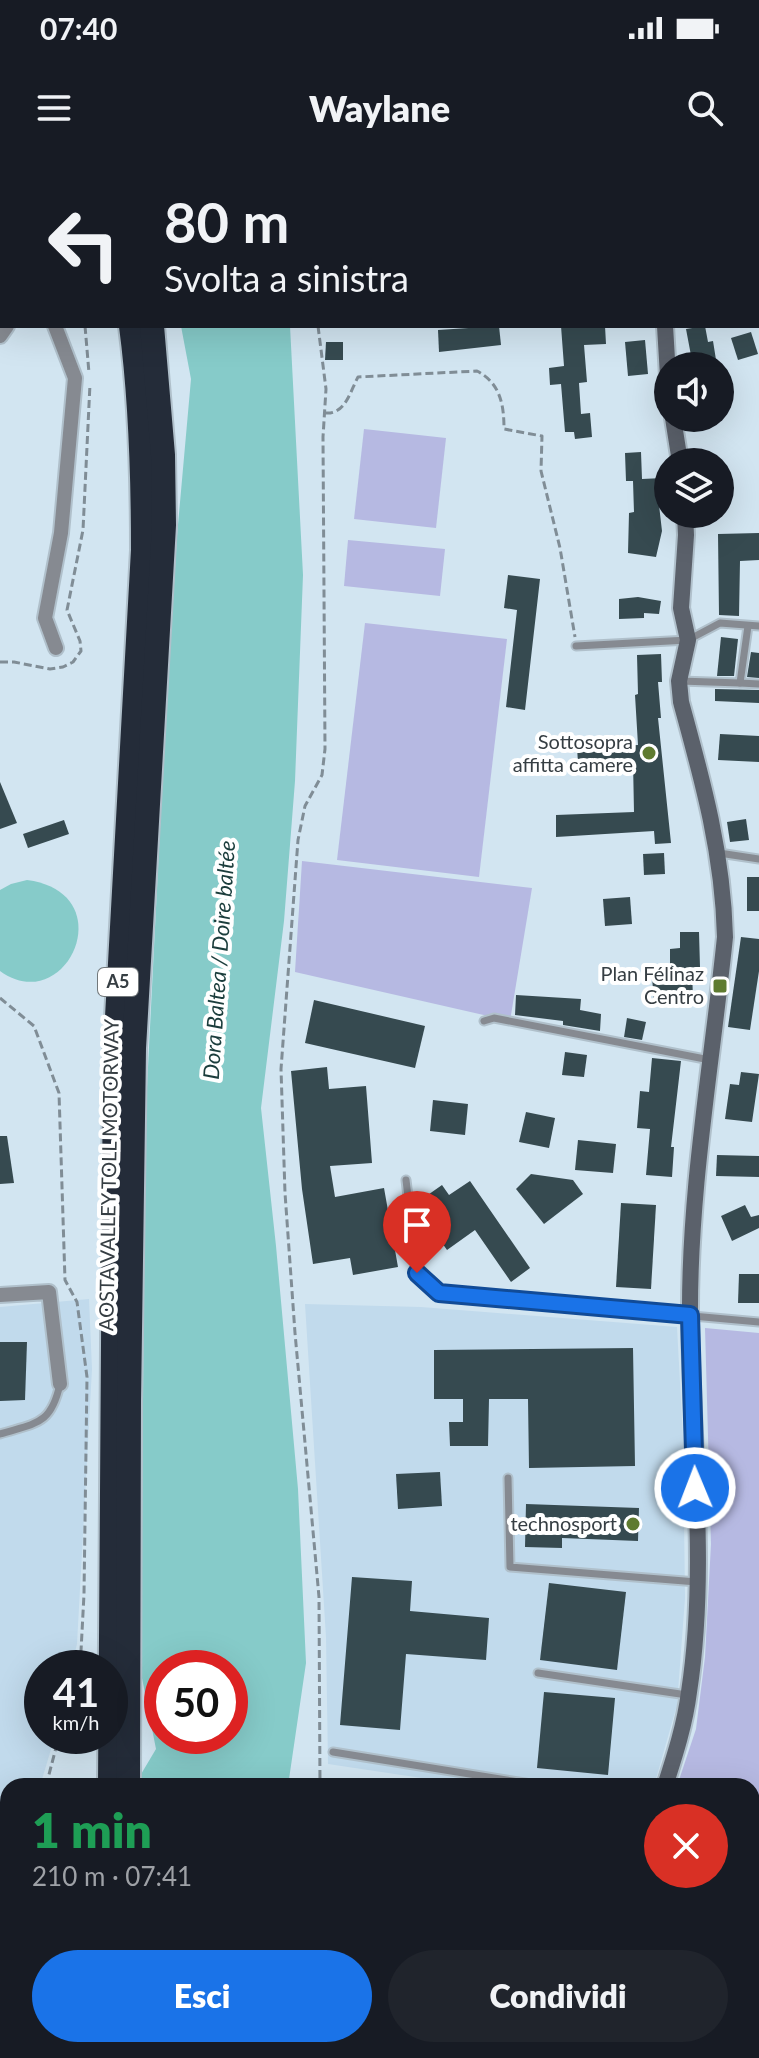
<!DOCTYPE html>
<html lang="it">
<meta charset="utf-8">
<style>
:root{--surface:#171b24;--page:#20242c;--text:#f1f3f6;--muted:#9ea1a6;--accent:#1a73e8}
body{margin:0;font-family:Lato,sans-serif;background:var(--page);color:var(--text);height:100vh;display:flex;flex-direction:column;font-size:30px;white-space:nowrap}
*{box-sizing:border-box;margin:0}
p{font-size:26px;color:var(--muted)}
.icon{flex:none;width:44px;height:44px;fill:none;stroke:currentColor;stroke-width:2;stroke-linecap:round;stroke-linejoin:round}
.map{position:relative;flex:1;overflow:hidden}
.panel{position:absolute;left:0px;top:1618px;width:760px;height:280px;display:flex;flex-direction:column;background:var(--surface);border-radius:24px 24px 0 0;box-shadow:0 8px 32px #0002}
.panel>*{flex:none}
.guide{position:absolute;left:0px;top:0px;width:760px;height:168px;box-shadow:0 8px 32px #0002;background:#171b24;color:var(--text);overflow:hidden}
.tools{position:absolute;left:654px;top:192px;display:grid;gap:16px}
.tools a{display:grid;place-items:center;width:80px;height:80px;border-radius:50%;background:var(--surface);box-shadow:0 8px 32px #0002;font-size:40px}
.speed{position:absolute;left:24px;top:1490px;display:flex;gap:16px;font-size:40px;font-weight:700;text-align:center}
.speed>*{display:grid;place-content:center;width:104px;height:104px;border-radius:50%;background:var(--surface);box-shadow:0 8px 32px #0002;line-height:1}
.speed small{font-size:20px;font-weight:400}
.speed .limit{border:12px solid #d22;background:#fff;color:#111}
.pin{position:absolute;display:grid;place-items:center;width:68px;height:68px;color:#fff;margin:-82px -34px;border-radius:50% 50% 50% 0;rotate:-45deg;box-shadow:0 0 8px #0007}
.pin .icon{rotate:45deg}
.me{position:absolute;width:88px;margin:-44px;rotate:359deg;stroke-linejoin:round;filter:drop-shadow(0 0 6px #0008)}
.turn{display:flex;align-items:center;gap:28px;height:168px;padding:0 32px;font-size:36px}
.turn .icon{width:104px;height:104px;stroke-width:2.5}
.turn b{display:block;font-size:56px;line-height:68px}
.round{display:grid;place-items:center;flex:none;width:84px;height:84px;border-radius:42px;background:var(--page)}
.headline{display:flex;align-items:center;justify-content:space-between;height:136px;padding:0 32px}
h1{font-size:48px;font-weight:800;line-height:60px;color:#1e9e55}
.action{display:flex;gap:16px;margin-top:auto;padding:16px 32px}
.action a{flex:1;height:92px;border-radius:48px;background:var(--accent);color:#fff;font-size:32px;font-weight:800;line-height:92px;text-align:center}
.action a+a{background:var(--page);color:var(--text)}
.status{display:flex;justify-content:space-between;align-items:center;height:56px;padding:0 40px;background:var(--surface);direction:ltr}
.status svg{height:22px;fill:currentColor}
header{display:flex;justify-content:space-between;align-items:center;height:104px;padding:0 32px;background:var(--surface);font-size:36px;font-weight:800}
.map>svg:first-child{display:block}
.built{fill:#c1daec}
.green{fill:#b6b9e2}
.water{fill:#86cbc9;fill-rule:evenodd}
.building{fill:#364a50}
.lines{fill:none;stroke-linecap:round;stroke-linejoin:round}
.service-casing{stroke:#b0c0cb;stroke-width:11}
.minor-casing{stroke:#b0c0cb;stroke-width:18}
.secondary-casing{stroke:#b0c0cb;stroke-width:20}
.motorway-casing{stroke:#b0c0cb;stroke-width:28}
.path{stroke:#808d96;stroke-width:3;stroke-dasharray:8 4;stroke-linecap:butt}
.service{stroke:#868a91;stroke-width:7}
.minor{stroke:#868a91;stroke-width:14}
.secondary{stroke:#5b616b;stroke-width:16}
.motorway{stroke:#242c39;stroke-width:24}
.route-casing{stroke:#114b97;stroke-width:20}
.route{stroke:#1a73e8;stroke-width:14}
.poi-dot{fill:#5f7b30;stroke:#fff;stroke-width:3}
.labels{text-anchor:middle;stroke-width:8;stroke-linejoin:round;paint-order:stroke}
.shield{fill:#fff;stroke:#72787b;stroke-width:2}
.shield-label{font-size:18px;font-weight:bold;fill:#363e43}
.poi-label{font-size:20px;fill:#363e43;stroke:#fff;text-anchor:end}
.street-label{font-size:20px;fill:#363e43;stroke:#fff}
.water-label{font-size:22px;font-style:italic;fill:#1b3d3c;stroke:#fff}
</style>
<div class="status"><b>07:40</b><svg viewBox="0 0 49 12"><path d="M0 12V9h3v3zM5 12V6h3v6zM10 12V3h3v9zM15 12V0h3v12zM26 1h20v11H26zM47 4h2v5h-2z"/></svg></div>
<header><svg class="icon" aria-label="menu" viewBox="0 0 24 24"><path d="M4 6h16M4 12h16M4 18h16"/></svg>Waylane<svg class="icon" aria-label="search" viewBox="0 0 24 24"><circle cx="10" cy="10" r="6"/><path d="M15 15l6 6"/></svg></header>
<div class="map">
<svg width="759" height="1898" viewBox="0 0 759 1898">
<rect width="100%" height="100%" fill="#d2e5f1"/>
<g class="built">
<polygon points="89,1139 92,1209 77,1484 71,1508 42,1508 42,1576 55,1576 40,1626 8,1626 8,1698 0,1709 0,1147"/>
<polygon points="305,1144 421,1147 677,1167 683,1278 685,1438 677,1545 654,1626 475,1626 328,1604 326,1477"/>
</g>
<g class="green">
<polygon points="364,269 446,278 436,368 354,359"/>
<polygon points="348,380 445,389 440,436 344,426"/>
<polygon points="365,463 507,479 479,717 337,700"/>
<polygon points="302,701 532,728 510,861 295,812"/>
<polygon points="705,1168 759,1173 759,1898 592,1898 595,1890 752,1890 752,1626 677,1626 696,1569 705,1497 711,1384"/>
</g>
<g class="water">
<path d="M181 166H290L303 415 295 621 284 761 261 948 276 1086 298 1329 306 1503 288 1626H134L156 1589 141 1513 145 967 165 569 177 376 191 219ZM162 1508H230V1576H162Z"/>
<path d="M27 720C124 733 66 859 0 811V730L11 724Z"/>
<polygon points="8,1805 8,1890 36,1890 35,1898 0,1898 0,1824"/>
<polygon points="161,1890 284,1890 285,1898 162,1898"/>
</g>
<g class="building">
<polygon points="499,166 501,185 439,192 438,170"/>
<polygon points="561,166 605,166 606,184 584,185 587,222 579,223 581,254 590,253 592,277 575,279 574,272 565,272 561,224 550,225 549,208 564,206"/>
<polygon points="705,166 708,182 713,181 717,206 693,206 686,169"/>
<polygon points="751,172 758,194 738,200 731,178"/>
<polygon points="645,180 648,214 628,216 625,182"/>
<polygon points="326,182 343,182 343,200 325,200"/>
<polygon points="641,292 642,319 663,318 664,345 659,345 662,371 656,397 628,393 629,353 634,352 633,321 626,321 625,293"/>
<polygon points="759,373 759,400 740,401 739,456 719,455 718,374"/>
<polygon points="508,415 540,419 525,550 506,547 517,450 504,448"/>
<polygon points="638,437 661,441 659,454 644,453 644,458 619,459 619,439"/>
<polygon points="721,477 738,479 734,516 717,516"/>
<polygon points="751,492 759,493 759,518 747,517"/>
<polygon points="661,494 662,522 658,522 661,558 658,558 671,683 655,684 654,671 556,677 556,655 634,652 633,601 578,603 577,587 638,585 635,535 638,534 637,495"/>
<polygon points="715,529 759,530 759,543 715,541"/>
<polygon points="720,574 759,576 759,602 718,600"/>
<polygon points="0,622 17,663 0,669"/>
<polygon points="746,659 749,680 730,682 727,662"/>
<polygon points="64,660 69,674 28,688 23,674"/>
<polygon points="664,693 665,714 644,715 643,694"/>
<rect x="747" y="717" width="12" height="34"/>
<polygon points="630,737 632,764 605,766 603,739"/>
<polygon points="680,772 699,772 700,807 692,808 693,840 654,842 652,817 670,816 670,789 680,788"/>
<polygon points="741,777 759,779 759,811 750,870 728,867"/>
<polygon points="516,835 581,839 580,850 601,854 600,871 563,865 563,861 515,855"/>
<polygon points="314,840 425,866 415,908 305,883"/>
<polygon points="627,858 646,862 642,880 624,877"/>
<polygon points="565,892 587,895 584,917 562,915"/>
<polygon points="652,898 681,901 671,987 674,987 672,1017 646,1015 650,969 637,968 640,931 649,932"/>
<polygon points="327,907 329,929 366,926 372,1003 330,1006 335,1037 384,1028 398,1107 353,1115 350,1098 313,1104 302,1029 291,911"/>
<polygon points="741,912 759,914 752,962 725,959 730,924 739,925"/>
<polygon points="433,940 468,944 465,975 430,971"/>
<polygon points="526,952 555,958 549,988 519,982"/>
<polygon points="0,976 7,976 14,1023 0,1024"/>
<polygon points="578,980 616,984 613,1013 575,1010"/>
<polygon points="717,995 759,996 759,1017 716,1016"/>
<polygon points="531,1014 573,1020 583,1034 544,1064 516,1029"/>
<polygon points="470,1021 530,1108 511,1122 475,1070 447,1090 415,1044 442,1025 449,1035"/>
<polygon points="621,1043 656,1045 651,1129 616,1127"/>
<polygon points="745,1045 751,1057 759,1055 759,1068 732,1081 721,1056"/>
<polygon points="739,1114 759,1114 759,1143 738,1143"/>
<polygon points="0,1182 27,1182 25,1240 0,1241"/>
<polygon points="633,1188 635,1306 529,1308 528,1239 489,1239 488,1286 450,1286 449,1262 463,1262 463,1239 434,1239 434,1190"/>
<polygon points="440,1312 442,1346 398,1349 396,1314"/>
<polygon points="526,1344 639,1348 638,1381 562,1378 562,1388 525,1387"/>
<polygon points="352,1417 412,1421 410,1451 489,1458 486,1500 406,1494 400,1570 340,1565"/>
<polygon points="549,1423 626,1432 617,1510 540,1500"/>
<polygon points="544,1532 615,1538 608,1615 537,1608"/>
</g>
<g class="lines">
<defs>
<g id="service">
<polyline points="758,66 759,65"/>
<polyline points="576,486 688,480 720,463 759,466"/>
<polyline points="680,521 740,523 748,466"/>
<polyline points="740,523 759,524"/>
<polyline points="719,693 759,699"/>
<polyline points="484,861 494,858 710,900"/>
<polyline points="406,1020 417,1113 439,1133 759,1162"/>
<path d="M0 1274C36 1263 51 1265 60 1224"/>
<polyline points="508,1318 510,1407 697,1422"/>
<polyline points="538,1513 687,1535"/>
<polyline points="333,1592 544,1626"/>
<polyline points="478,1898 483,1890"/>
</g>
<g id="minor">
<polyline points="0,129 2,122"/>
<polyline points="0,139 2,146"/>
<polyline points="55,166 75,218 61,373 45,458 56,488"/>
<polyline points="0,176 7,166"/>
<polyline points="0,1135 49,1132 60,1224"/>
</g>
<g id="secondary">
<polyline points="671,2 671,0"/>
<polyline points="665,166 668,216"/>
<polyline points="673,258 680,302"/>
<path d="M665 1626C675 1595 685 1564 689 1532 708 1409 691 1281 690 1157 689 1030 712 903 725 777 723 694 703 622 681 542L679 521 688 480 681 448 686 375 685 354"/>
<polyline points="581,1898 584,1890"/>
</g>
<g id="motorway">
<polyline points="94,0 94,2"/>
<polyline points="115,0 115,2"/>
<path d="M110 1626 115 893 143 390C143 315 141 241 131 166"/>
<polyline points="128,1626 129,1241 134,888 164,365 163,295 152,166"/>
<polyline points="107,1898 108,1890"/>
<polyline points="127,1898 127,1890"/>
</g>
</defs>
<use href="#service" class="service-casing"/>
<use href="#minor" class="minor-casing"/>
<use href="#secondary" class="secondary-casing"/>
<use href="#motorway" class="motorway-casing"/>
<g class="path">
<polyline points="287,0 287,2"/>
<polyline points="0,23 2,27"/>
<polyline points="85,166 89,213"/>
<polyline points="318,166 326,229 323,277 325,589 322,615 305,646 298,680 281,909 285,1033 295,1173 319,1437 320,1626"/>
<path d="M325 253C345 255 350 232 358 217L477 211C500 223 504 244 504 269L542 276 541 311 560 388 575 477"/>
<polyline points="0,502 14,502 50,509 63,507 73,502 81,491 80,481 67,450 83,370 90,224"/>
<polyline points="0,838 34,866 59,933 65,1120 77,1142 87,1217 84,1434 81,1491 76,1508"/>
<polyline points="46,1626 59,1576"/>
<polyline points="0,1722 8,1708"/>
<polyline points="319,1898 319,1890"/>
</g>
<use href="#service" class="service"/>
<use href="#minor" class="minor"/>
<use href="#secondary" class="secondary"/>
<use href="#motorway" class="motorway"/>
</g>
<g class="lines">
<defs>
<polyline id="route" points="417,1113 439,1133 690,1155 695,1328"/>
</defs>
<use href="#route" class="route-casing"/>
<use href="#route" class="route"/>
</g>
<g class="poi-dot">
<circle cx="649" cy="593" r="8"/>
<rect x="712" y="818" width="16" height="16" rx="4"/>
<circle cx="633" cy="1364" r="8"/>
</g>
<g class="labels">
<rect class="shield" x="98" y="808" width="40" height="28" rx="6"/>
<g class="shield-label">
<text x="118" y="828">A5</text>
</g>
<g class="poi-label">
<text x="633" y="589">Sottosopra<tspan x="633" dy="23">affitta camere</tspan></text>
<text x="704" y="821">Plan Félinaz<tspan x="704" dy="23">Centro</tspan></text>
<text x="617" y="1371">technosport</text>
</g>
<g class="street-label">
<text transform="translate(109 1015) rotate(-89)" y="7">AOSTA VALLEY TOLL MOTORWAY</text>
</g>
<g class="water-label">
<text transform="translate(219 800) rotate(-86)" y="8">Dora Baltea / Doire baltée</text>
</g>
</g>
</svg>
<div class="tools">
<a><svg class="icon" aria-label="sound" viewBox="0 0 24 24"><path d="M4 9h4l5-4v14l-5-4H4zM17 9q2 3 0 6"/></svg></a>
<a><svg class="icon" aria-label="layers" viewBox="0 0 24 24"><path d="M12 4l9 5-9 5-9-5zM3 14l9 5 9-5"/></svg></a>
</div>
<div class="speed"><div>41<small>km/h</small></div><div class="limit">50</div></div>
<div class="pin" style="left:417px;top:1113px;background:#d93025"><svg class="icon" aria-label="arrive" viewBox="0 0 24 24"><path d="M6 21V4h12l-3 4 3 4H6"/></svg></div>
<svg class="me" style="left:695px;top:1328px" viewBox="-20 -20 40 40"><circle r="17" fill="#1a73e8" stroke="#fff" stroke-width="3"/><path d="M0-11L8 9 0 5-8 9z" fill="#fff"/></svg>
<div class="guide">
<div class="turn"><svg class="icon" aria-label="left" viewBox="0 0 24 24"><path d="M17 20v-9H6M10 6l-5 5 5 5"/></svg><div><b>80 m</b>Svolta a sinistra</div></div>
</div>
<section class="panel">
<div class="headline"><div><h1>1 min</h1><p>210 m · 07:41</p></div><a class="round" style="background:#d93025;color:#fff"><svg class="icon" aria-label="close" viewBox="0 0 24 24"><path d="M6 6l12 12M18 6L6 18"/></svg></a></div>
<div class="action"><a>Esci</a><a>Condividi</a></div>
</section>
</div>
